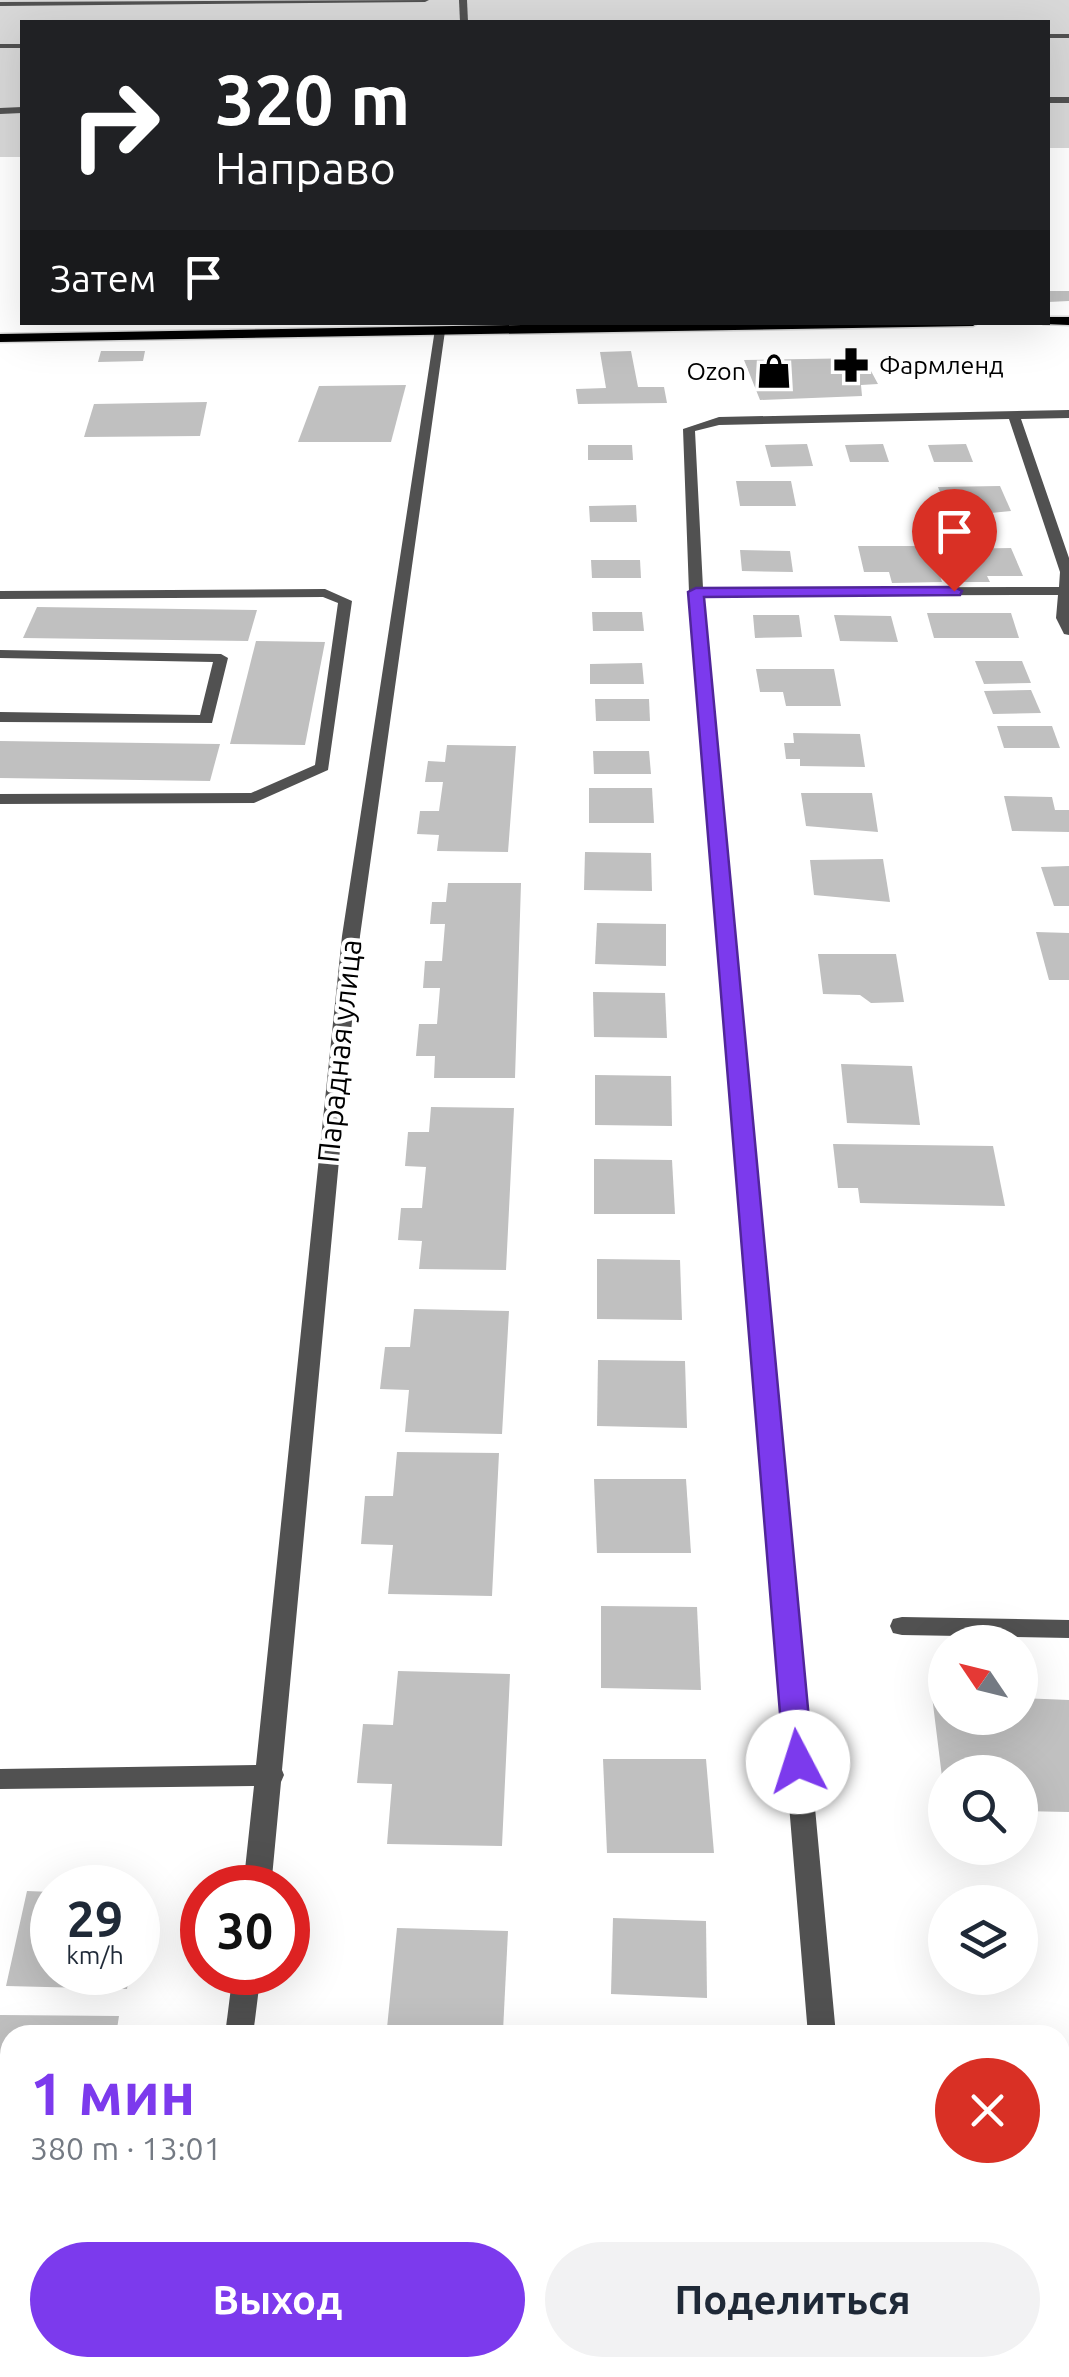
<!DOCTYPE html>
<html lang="ru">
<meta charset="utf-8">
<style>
:root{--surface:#fff;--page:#f2f2f3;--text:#1f2937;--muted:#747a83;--accent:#7c3aed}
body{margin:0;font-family:Ubuntu,sans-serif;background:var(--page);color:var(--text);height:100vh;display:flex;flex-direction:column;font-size:38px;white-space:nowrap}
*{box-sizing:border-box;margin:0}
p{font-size:32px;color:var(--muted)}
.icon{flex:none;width:55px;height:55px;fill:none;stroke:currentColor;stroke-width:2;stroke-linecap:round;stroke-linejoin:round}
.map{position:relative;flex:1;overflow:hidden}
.side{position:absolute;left:0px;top:2025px;width:1070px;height:352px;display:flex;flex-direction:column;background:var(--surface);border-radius:30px 30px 0 0;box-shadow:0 10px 40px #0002}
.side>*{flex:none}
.hud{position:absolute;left:20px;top:20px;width:1030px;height:305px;border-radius:0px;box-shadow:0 10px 40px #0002;background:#202124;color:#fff;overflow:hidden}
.needle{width:65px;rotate:305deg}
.fabs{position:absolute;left:928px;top:1625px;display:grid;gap:20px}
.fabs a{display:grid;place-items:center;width:110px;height:110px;border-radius:50%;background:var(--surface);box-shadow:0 10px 40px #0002;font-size:50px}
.speed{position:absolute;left:30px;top:1865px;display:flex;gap:20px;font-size:50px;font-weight:700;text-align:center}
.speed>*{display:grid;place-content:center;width:130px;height:130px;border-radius:50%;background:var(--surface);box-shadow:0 10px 40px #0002;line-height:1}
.speed small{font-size:25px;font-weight:400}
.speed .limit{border:15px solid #d22;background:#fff;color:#111}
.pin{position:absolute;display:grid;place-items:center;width:85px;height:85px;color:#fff;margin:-102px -42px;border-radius:50% 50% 50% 0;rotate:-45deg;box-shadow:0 0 10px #0007}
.pin .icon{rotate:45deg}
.me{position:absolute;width:110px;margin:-55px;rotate:355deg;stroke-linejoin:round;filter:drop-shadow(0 0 8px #0008)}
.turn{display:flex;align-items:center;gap:35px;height:210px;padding:0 30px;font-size:45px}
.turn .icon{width:130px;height:130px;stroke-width:2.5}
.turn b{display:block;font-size:70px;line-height:85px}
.then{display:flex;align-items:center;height:95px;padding:0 30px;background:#0003;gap:20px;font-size:38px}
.round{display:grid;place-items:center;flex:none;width:105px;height:105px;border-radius:52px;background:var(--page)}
.summary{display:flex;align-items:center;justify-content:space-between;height:170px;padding:0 30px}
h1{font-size:60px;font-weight:700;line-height:75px;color:var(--accent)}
.action{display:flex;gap:20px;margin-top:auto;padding:20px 30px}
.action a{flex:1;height:115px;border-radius:60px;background:var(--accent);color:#fff;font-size:40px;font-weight:700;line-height:115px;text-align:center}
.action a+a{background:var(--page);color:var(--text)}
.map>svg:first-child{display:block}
.green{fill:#d8d8d8}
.building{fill:#c0c0c0}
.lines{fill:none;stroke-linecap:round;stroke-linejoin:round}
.primary-casing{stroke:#dbdbdb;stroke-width:3}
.service{fill:#515151;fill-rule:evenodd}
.minor{fill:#515151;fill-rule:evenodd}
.primary{fill:#000;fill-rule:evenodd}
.route{fill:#7c3aed;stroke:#51269a;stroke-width:2.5}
.labels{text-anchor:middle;stroke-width:8;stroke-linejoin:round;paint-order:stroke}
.far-poi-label{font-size:25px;fill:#000;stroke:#fff;text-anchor:start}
.street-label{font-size:30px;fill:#000;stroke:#fff}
</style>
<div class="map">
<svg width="1069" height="2377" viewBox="0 0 1069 2377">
<rect width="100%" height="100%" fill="#fff"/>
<polygon class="green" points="0,0 1069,0 1069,148 1048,148 1048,22 22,22 22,157 0,157"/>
<g class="building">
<polygon points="1048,291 1069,291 1069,301 1048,302"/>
<polygon points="101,351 145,351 143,361 98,362"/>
<polygon points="631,351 638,387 664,387 667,403 578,404 576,389 606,388 600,352"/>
<polygon points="864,358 878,384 861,385 862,396 760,400 744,360"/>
<polygon points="406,385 391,442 298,442 319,386"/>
<polygon points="207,402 200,436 84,437 94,404"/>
<polygon points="807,444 813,466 771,467 765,445"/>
<polygon points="883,444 889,462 850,462 845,445"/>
<polygon points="966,444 973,462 934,462 928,445"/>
<polygon points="588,445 632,445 633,460 588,460"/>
<polygon points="736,481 791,481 796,506 740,506"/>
<polygon points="1000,486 1011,511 950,517 938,487"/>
<polygon points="636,505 637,522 590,522 589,506"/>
<polygon points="858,546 930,546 942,582 892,583 889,572 864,572"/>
<polygon points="1011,548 1023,576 987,576 990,582 959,582 946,549"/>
<polygon points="740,550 790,551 793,572 742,571"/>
<polygon points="591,560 640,560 641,578 592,578"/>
<polygon points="37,607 257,610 248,641 23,638"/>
<polygon points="592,612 642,612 644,631 593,631"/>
<polygon points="927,613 1011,613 1019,638 934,638"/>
<polygon points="753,615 799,615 802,637 755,638"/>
<polygon points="834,615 891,616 898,642 840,641"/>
<polygon points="256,641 325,642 305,745 230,744"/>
<polygon points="975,661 1022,661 1031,683 984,684"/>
<polygon points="642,663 644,684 590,684 590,664"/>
<polygon points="756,669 834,669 841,706 786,706 783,692 760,692"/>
<polygon points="1031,690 1041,713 993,714 984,691"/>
<polygon points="595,699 649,699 650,721 596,721"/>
<polygon points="997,726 1052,726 1060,748 1004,748"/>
<polygon points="793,733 860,734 865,767 800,766 800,759 786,759 784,743 794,743"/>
<polygon points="0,741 220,744 210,781 0,778"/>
<polygon points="447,745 516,746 508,852 437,851 439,835 417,834 420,811 439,811 443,782 425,782 428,761 445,762"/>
<polygon points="593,751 649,751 651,774 594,774"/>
<polygon points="589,788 652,788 654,823 589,823"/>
<polygon points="801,793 872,793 878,832 806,826"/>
<polygon points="1004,796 1052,797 1055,810 1069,810 1069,832 1012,831"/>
<polygon points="585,852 651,853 652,891 584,890"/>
<polygon points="883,859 890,902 814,895 810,860"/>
<polygon points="1069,866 1069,906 1054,906 1041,867"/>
<polygon points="448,883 521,883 515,1078 434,1078 435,1056 416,1056 419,1024 437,1024 440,988 423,988 425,961 442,961 445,924 430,924 432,902 446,902"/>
<polygon points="597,923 666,924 666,966 595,964"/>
<polygon points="1036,932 1069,933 1069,980 1049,980"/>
<polygon points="818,954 896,954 904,1002 871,1003 860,995 823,994"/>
<polygon points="593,992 665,993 667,1038 594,1037"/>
<polygon points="841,1064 912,1066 920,1125 847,1123"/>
<polygon points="595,1075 671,1076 672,1126 595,1125"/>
<polygon points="431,1107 514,1108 506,1270 419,1269 422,1241 398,1240 401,1208 422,1208 426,1167 405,1166 408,1132 429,1132"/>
<polygon points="833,1144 993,1146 1005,1206 860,1203 858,1188 838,1188"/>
<polygon points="594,1159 672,1160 675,1214 594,1214"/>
<polygon points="597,1259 680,1260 682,1320 597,1319"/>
<polygon points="414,1309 509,1311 502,1434 405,1432 409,1390 380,1389 385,1347 410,1347"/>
<polygon points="598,1360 685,1361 687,1428 597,1426"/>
<polygon points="397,1452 499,1453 492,1596 388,1594 393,1545 361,1544 365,1496 393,1496"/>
<polygon points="594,1479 686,1479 691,1553 597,1553"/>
<polygon points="601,1606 697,1607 701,1690 601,1688"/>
<polygon points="398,1671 510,1674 502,1846 387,1844 392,1784 357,1783 363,1724 393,1725"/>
<polygon points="932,1696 945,1697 945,1718 1020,1718 1020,1698 1069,1700 1069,1812 1020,1811 1020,1772 945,1772 943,1785"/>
<polygon points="603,1759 706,1759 714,1853 607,1853"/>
<polygon points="27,1891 52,1892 52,1972 130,1972 127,1989 6,1986"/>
<polygon points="613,1918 706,1921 707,1998 611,1994"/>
<polygon points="397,1928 508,1931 503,2031 387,2028"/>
<polygon points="0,2015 119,2016 116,2035 10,2035 10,2115 0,2115"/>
<polygon points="1060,2155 1069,2156 1069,2377 1052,2377 1051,2372 1008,2371 1008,2368 1060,2368"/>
<polygon points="8,2185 10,2185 10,2292 0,2291 0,2223"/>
<polygon points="0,2314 10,2314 10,2368 103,2368 101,2377 0,2377"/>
<polygon points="613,2368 721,2368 721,2377 612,2377"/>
</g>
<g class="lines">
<defs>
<g id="primary">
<polygon points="1048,317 1069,317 1069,325 1043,324"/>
<polygon points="688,322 980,322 973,326 0,342 0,334"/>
</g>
</defs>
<use href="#primary" class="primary-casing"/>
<g class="service">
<polygon points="429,0 425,2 0,6 0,2"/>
<polygon points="459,0 467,0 468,22 460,22"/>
<rect x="1048" y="34" width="21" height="4"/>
<rect x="0" y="44" width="22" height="4"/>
<rect x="1048" y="97" width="21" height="6"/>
<polygon points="22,107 22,113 0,114 0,108"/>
<polygon points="325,589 352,601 328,770 254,803 0,804 0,794 251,793 315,765 338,603 323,597 0,599 0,591"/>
<polygon points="0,650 221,654 228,658 212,723 0,722 0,712 200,715 213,662 0,658"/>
<polygon points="902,1617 1069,1620 1069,1638 902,1635 893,1633 890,1626 893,1619"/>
</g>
<g class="minor">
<polygon points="435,329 445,331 360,936 282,1770 284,1775 281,1782 271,1888 243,1888 254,1786 0,1789 0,1769 256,1765 342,936"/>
<path d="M1069 410V418L1021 419 1069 558V635L1064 634 1056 618 1058 595 703 596 836 2035H808L689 592 683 429 719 417ZM1009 419 1060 572 1059 587 703 588 695 431 719 425Z"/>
<polygon points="233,1972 261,1972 253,2035 225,2035"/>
<polygon points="183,2368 215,2368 214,2377 182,2377"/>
<polygon points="835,2368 867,2368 868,2377 836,2377"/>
</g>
<use href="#primary" class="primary"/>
</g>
<polygon class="route" points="954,587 962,591 960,595 704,597 813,1762 809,1770 798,1774 788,1770 784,1762 688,592 696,588"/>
<defs>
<symbol id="pharmacy-bare" viewBox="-9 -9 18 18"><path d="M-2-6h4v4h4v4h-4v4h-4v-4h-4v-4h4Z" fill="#000" stroke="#fff" stroke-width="2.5" paint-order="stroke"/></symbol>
<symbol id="shop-bare" viewBox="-9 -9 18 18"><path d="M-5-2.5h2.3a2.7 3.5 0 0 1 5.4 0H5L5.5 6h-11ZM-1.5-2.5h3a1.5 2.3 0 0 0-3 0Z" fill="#000" stroke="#fff" stroke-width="2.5" paint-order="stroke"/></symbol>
</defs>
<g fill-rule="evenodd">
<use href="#pharmacy-bare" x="826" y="340" width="50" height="50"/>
<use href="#shop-bare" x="749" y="346" width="50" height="50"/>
</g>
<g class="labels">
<g class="far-poi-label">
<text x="879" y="374">Фармленд</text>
<text x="746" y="380" text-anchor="end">Ozon</text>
</g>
<g class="street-label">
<text transform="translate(340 1051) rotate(-84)" y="10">Парадная улица</text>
</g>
</g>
</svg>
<div class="fabs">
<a><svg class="needle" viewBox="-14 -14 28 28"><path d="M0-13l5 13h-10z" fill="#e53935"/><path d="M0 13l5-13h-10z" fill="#747a83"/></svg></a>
<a><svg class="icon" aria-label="search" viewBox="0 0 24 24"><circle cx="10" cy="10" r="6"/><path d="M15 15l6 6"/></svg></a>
<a><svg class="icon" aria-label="layers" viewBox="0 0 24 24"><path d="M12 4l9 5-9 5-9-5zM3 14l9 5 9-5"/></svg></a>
</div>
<div class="speed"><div>29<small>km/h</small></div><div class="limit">30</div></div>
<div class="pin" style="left:954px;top:591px;background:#d93025"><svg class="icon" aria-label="arrive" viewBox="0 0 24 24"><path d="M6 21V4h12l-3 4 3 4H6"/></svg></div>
<svg class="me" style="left:798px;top:1762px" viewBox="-20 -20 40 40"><circle r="19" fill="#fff"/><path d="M0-13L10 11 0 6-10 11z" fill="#7c3aed"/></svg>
<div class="hud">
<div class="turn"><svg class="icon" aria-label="right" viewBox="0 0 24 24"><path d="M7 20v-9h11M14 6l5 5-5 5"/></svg><div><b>320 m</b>Направо</div></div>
<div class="then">Затем<svg class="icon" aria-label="arrive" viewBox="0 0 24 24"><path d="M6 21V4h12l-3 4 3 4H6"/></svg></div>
</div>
<section class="side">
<div class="summary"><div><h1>1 мин</h1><p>380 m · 13:01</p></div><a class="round" style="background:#d93025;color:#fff"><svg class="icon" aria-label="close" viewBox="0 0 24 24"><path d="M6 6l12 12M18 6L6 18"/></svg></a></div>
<div class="action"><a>Выход</a><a>Поделиться</a></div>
</section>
</div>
